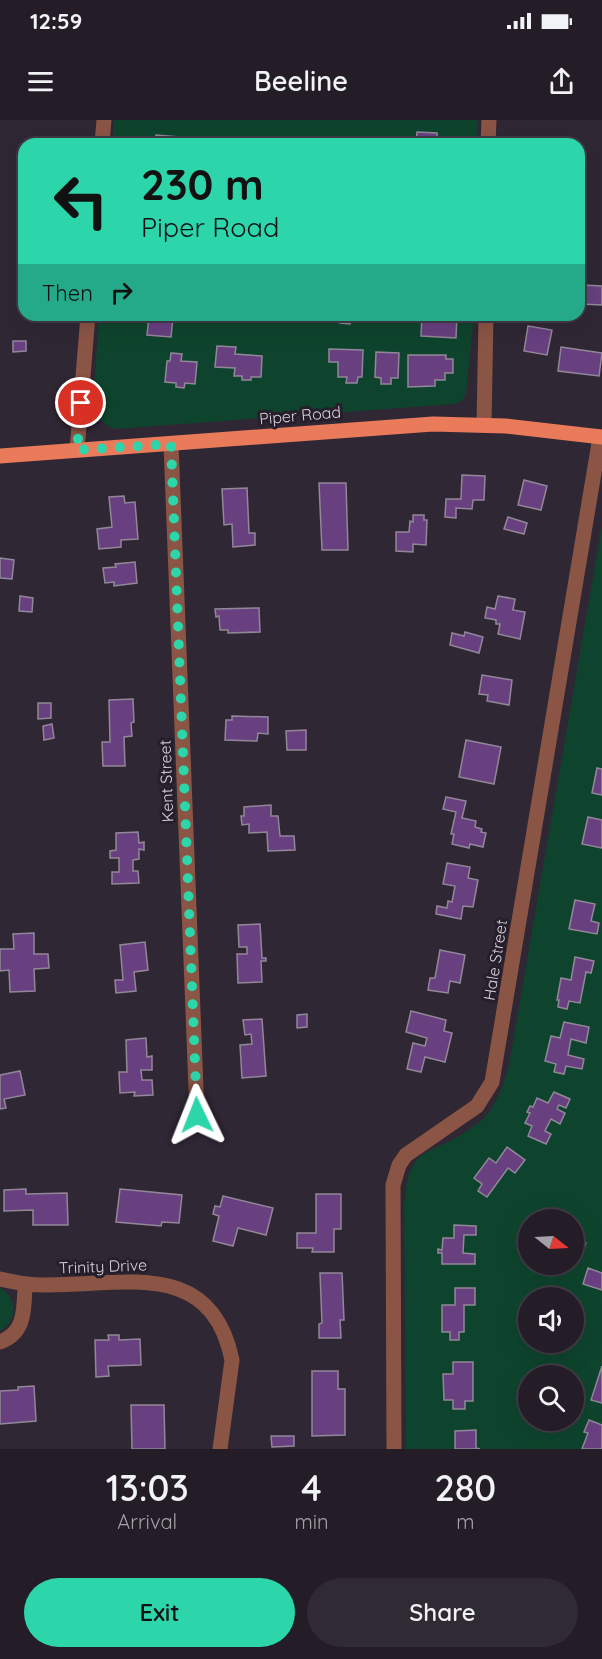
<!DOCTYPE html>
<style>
:root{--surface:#241d28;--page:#302a34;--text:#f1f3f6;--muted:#a3a2a8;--line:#413b45;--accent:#2dd5ab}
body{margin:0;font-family:Quicksand,sans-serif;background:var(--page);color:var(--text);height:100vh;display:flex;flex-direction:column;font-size:22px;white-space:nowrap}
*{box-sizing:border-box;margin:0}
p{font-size:20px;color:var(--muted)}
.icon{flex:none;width:33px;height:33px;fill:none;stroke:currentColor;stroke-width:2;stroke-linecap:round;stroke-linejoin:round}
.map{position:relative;height:1329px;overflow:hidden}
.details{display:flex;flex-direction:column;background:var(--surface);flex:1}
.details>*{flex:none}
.hud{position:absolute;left:18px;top:18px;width:567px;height:183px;border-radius:18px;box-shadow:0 6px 24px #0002,0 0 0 2px var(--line);background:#2dd5ab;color:#111;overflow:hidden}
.needle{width:39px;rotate:108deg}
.tools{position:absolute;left:518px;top:1089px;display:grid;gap:12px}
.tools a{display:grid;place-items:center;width:66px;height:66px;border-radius:50%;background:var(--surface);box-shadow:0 6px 24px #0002,0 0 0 2px var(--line);font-size:30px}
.pin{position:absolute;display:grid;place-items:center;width:51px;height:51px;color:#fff;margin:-26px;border:3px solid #fff;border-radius:50%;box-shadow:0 2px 6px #0007}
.me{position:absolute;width:66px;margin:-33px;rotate:358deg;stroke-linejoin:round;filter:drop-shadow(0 0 4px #0008)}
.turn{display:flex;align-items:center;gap:21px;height:126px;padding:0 24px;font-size:27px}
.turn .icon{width:78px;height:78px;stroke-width:2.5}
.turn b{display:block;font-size:42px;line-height:51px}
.then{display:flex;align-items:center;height:57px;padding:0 24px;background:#0003;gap:12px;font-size:22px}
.eta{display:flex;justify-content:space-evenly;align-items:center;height:102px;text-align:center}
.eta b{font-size:36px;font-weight:600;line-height:42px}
.action{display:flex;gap:12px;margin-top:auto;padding:12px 24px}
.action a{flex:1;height:69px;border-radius:36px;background:var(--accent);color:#111;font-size:24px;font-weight:600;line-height:69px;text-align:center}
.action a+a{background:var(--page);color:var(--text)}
.status{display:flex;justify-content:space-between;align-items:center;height:42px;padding:0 30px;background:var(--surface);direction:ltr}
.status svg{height:16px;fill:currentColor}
header{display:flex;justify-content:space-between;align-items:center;height:78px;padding:0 24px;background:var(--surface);font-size:27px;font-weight:600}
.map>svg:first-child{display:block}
.green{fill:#0e442d;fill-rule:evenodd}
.building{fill:#684080;stroke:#918798;stroke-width:1.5}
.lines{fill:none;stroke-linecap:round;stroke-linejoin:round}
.minor{stroke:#8b5545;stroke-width:15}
.major{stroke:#e97b5a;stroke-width:15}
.route{stroke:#2dd5ab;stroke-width:10;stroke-dasharray:0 18}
.labels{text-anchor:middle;stroke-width:6;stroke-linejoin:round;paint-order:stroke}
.street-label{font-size:16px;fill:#d8d3dc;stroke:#261e2b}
</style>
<div class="status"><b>12:59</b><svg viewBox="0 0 49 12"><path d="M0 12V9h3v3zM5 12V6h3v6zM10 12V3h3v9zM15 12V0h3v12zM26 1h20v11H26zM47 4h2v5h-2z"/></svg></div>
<header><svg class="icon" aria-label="menu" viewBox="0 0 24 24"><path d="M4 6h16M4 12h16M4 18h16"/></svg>Beeline<svg class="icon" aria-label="share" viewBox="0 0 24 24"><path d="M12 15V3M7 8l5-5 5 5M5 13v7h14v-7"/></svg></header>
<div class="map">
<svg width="602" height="1329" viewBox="0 0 602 1329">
<rect width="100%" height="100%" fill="#302735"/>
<g class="green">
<polygon points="114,0 478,0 477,24 112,24"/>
<path d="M99 195H474L466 273 462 281 454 284 114 309C104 305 97 297 93 286Z"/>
<path d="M602 405V1329H406L404 1084C406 1071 406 1056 414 1044 422 1031 439 1027 452 1020 463 1014 474 1007 483 999 497 985 504 964 509 945ZM528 1100H573V1144H528ZM528 1178H573V1222H528ZM528 1256H573V1300H528Z"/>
<path d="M0 1168C18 1178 18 1201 0 1211Z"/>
</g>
<g class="building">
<polygon points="417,12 437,13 437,24 416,24"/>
<polygon points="156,15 179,17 178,24 155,24"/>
<polygon points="582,165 602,166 602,185 581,184"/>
<polygon points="149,195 173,197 171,217 147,215"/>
<polygon points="341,195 351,195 350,204 340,203"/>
<polygon points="422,195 457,195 456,218 421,216"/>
<polygon points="528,206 552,210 547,235 524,231"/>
<polygon points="13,221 26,221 26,231 13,232"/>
<polygon points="217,226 236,227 235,234 262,236 261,257 251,257 251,260 242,260 242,256 234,256 235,248 215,247"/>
<polygon points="561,227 602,233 599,256 558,251"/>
<polygon points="329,229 363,230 362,257 358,257 357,263 346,263 347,257 338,257 338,242 329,242"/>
<polygon points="376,232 399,233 398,258 391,258 391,264 381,264 381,258 375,257"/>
<polygon points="171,233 182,234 181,241 197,242 195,264 185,263 184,268 176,267 176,263 165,262 167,241 170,241"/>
<polygon points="408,235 446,235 446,239 453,239 453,253 445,253 445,260 435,260 435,266 408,267"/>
<polygon points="462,355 485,356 484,380 473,380 472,389 456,388 456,398 445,397 446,379 461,379"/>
<polygon points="524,360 547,366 541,390 518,385"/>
<polygon points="319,363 346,363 348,430 322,430"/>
<polygon points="247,368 249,413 255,413 255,425 233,427 232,404 224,405 222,369"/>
<polygon points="124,376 125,383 135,382 138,419 121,420 121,427 99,429 97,409 112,407 109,377"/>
<polygon points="413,395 424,395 424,400 427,400 426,425 413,424 413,432 396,431 396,412 409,412 410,401 413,402"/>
<polygon points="508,397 527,403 524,414 504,409"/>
<polygon points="0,438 14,440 12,459 0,458"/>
<polygon points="135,442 137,463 114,466 114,462 105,463 103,448 116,447 115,444"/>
<polygon points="20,476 33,478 32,492 19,491"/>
<polygon points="498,476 515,479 513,490 525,492 520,519 498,514 500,504 496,504 496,500 485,498 487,487 495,489"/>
<polygon points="259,488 260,512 228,513 228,510 220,510 219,496 216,497 215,489"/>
<polygon points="465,512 483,517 479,533 450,525 452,513 464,516"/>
<polygon points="482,555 512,560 509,585 487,581 488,575 479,574"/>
<polygon points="133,579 134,602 131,603 132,616 124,617 125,646 103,646 102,622 110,622 109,580"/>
<polygon points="38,583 51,583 51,598 38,599"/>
<polygon points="232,596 268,597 268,614 258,613 257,621 225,620 226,600 232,600"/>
<polygon points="52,604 54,618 44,620 43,606"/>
<polygon points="306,610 306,630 287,630 286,611"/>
<polygon points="466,620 501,627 494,664 459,657"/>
<polygon points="597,648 602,649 602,675 592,673"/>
<polygon points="446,677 466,681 462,698 476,701 475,707 482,709 481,712 486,713 483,727 470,724 469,728 452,724 454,714 451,714 456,692 443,689"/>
<polygon points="271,685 271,696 278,696 280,716 294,716 295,730 268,731 267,712 249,713 249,704 242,705 241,696 244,696 244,687"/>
<polygon points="588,697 602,700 602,728 582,724"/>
<polygon points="138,712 139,723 144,722 144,730 139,729 139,739 133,740 133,751 138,751 139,763 112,764 112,752 119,752 119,738 110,738 110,731 116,730 116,713"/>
<polygon points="447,743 470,747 468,758 478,760 473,787 463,786 461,799 436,794 437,786 447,788 448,781 452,782 455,766 443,764"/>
<polygon points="575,780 595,784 591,801 599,803 597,814 569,809"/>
<polygon points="260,804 262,838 266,838 266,841 261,841 262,862 238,863 237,834 247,834 247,827 239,827 238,805"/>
<polygon points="34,813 34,834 48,834 49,848 34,849 35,871 10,872 9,850 0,851 0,829 14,829 13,814"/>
<polygon points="145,822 148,850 134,852 136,871 116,873 115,860 123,860 120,825"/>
<polygon points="440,830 465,835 460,863 450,861 448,873 428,870 430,858 435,858"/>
<polygon points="575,837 594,841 591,853 586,852 580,883 569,881 567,889 558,887 559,880 557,880 561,858 571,860"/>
<polygon points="411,891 446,900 444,911 452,913 445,942 425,937 421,952 407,949 413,923 425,926 427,918 406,912"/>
<polygon points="307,894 307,907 297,908 297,895"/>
<polygon points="262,899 266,956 242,958 240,925 252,924 251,914 245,915 243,900"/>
<polygon points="564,902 589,907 586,923 571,919 568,935 584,939 582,949 566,946 564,954 554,952 556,944 545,941 551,916 560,918"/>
<polygon points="146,918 147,937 152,936 152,950 141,950 142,960 152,960 153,975 134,976 135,972 120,973 119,952 127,952 126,920"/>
<polygon points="20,951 25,975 4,979 6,988 0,989 0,955"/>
<polygon points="554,972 570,979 566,988 559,985 557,989 565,993 560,1004 551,999 545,1011 551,1014 546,1024 528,1016 532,1006 525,1003 530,993 527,992 530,986 533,987 537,978 548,983"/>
<polygon points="507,1027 525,1040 515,1053 508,1048 487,1077 478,1071 482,1064 474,1058 489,1038 496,1043"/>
<polygon points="26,1069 26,1074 67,1073 68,1105 33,1105 33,1090 4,1091 4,1070"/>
<polygon points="120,1069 182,1075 179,1103 162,1102 161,1106 116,1102"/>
<polygon points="316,1074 341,1074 341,1109 334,1109 334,1132 312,1132 313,1128 297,1128 297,1113 316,1113"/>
<polygon points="223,1076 273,1088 266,1115 238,1108 233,1126 213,1121 219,1096 213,1094 215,1086 220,1087"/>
<polygon points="454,1105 476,1106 476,1115 464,1115 463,1133 475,1134 475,1144 442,1144 442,1133 438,1133 438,1129 442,1130 443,1118 454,1118"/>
<polygon points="577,1120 586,1123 581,1137 573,1134"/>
<polygon points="588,1148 602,1153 602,1170 583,1164"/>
<polygon points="320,1153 342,1153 344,1200 340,1200 341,1218 319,1218 319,1204 322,1203"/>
<polygon points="455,1168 475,1168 475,1185 464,1185 464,1212 459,1212 459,1220 450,1220 450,1212 442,1212 442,1185 455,1185"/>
<polygon points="108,1215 119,1215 119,1220 140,1219 141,1245 108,1246 109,1256 96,1257 95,1220 109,1220"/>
<polygon points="453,1242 473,1242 473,1281 465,1281 465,1289 453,1289 453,1280 444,1280 443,1254 453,1254"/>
<polygon points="602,1246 602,1283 591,1280"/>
<polygon points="312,1251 338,1251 338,1269 345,1269 345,1315 312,1316"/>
<polygon points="34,1266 36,1301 0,1304 0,1271 18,1270 18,1267"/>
<polygon points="131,1285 164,1285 165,1329 132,1329"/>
<polygon points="589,1300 602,1305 602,1329 582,1329 588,1313 584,1312"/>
<polygon points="476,1310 476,1328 480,1329 455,1329 455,1311"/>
<polygon points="271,1316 294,1316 294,1326 272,1327"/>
</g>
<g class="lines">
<g class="minor">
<polyline points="102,24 104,0"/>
<polyline points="488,24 489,0"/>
<polyline points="484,305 486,195"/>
<polyline points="171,324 197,995"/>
<polyline points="77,330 88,195"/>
<path d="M0 1159 25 1164C24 1188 26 1213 0 1222"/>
<path d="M25 1164C106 1172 209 1128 232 1240L220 1329"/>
<polyline points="394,1329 393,1065 399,1045 406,1035 477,986 492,962 600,317"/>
</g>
<polyline class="major" points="0,336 433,304 506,306 602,317"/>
</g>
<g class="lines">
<polyline class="route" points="81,283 77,330 171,324 197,995"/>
</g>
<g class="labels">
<g class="street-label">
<text transform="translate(300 295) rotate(-5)" y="6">Piper Road</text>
<text transform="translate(166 661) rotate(-92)" y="6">Kent Street</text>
<text transform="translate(495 840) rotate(-81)" y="6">Hale Street</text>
<text transform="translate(103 1146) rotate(-2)" y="6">Trinity Drive</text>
</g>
</g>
</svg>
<div class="tools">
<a><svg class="needle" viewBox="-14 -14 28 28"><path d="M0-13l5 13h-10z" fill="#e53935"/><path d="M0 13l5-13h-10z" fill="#a3a2a8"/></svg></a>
<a><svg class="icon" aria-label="sound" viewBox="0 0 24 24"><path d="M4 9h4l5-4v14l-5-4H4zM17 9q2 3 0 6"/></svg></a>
<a><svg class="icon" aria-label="search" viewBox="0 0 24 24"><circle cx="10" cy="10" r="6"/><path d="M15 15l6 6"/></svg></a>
</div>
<div class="pin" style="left:81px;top:283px;background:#d93025"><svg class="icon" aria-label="arrive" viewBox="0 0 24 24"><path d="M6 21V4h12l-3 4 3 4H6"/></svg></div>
<svg class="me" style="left:197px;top:995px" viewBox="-20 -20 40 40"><path d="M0-17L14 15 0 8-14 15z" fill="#2dd5ab" stroke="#fff" stroke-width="4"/></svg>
<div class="hud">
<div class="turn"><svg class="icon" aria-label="left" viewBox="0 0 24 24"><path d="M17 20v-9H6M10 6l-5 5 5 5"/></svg><div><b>230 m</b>Piper Road</div></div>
<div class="then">Then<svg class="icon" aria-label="right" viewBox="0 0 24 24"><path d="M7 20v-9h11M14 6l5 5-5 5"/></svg></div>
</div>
</div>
<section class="details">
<div class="eta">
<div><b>13:03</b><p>Arrival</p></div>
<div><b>4</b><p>min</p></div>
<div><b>280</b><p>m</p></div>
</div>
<div class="action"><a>Exit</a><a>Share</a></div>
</section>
